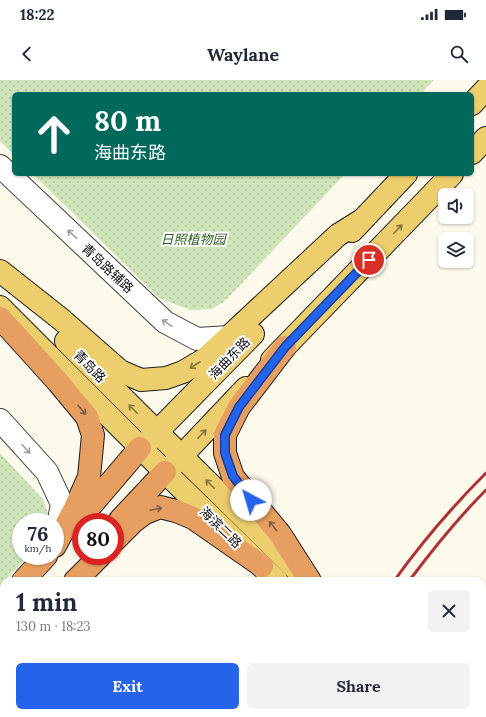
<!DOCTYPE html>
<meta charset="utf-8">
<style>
:root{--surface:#fff;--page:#f2f2f3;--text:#1f2937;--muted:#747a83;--accent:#2563eb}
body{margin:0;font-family:Lora,"Noto Sans SC",serif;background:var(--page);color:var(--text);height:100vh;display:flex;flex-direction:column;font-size:15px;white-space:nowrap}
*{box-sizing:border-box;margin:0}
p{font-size:13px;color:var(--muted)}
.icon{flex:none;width:22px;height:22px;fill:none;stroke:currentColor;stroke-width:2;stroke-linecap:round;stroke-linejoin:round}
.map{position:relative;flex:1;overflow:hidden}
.panel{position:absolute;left:0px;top:497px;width:486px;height:140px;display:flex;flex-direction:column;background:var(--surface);border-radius:12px 12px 0 0;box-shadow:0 1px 3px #0004}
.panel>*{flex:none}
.guide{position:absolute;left:12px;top:12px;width:462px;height:84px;border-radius:6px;box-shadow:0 1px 3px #0004;background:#00695c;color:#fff;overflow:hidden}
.controls{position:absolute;left:438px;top:108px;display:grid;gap:8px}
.controls a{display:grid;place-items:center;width:36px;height:36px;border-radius:6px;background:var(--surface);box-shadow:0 1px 3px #0004;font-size:20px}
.speed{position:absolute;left:12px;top:433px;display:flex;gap:8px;font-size:20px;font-weight:700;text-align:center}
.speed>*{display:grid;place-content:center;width:52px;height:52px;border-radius:50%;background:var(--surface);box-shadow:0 1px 3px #0004;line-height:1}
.speed small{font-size:10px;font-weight:400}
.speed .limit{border:6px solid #d22;background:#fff;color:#111}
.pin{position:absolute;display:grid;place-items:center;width:34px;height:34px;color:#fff;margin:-17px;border:2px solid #fff;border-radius:50%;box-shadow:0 1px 4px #0007}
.me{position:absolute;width:44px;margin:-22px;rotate:321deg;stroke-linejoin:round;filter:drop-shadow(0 0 3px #0008)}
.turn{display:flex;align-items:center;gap:14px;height:84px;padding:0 16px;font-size:18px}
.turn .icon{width:52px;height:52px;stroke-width:2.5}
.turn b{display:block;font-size:28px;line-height:34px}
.round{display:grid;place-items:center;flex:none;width:42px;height:42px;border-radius:6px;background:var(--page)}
.head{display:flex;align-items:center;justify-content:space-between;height:68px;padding:0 16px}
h1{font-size:24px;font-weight:700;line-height:30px}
.primary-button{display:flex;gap:8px;margin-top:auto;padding:8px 16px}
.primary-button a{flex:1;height:46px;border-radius:6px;background:var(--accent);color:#fff;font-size:16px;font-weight:700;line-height:46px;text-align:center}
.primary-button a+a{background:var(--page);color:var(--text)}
.status{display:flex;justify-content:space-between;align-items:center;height:28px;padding:0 20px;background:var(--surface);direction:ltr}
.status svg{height:11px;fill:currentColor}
header{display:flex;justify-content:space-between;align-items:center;height:52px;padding:0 16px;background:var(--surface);font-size:18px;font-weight:700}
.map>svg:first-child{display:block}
.park{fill:url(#park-dots)}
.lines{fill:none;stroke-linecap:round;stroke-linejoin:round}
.minor-casing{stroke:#3f3f3f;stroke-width:24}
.major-casing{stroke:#1d1d1d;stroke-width:24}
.highway-casing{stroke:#1d1d1d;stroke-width:24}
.minor{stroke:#fff;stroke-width:22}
.major{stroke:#ecce6e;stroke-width:22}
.highway{stroke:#e79f61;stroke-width:22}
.rail{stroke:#ae3136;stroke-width:3}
.oneway{stroke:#877742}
.oneway2{stroke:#9e9e9e}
.oneway3{stroke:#845d3b}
.route-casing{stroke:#184099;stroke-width:10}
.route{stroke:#2563eb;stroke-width:7}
.labels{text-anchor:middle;stroke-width:4;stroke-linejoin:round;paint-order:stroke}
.park-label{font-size:13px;font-style:italic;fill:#2e5d23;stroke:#fff}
.street-label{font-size:13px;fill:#0c0c0c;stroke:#fff}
</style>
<div class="status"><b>18:22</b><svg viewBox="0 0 49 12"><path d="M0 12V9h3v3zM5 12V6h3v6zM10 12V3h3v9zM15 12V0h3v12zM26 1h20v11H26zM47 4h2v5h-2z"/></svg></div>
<header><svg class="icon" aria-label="back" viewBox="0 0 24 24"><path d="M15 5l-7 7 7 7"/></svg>Waylane<svg class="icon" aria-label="search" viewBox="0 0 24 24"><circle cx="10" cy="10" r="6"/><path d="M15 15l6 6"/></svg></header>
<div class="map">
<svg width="486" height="637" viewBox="0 0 486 637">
<defs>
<pattern id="park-dots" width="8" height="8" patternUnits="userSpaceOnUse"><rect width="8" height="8" fill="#cfe4b9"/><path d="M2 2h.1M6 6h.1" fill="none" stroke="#b1c29e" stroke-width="1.8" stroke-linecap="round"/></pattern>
</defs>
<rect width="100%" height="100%" fill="#fdfaec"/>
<g class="park">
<polygon points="0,0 434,0 421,14 14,14 14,75 0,61"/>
<polygon points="33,94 345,94 225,221 212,229 190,230 159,218"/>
<polygon points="0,373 43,419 51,442 21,442 21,476 28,476 0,506"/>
</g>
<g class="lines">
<defs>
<g id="minor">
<polyline points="0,86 165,242 197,259 230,257"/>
<polyline points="0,340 47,392 62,424 55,461"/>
</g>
<g id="major">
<polyline points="472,24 486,9"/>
<polyline points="472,73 486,58"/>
<polyline points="352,151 406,94"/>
<polyline points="0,191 62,240 120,291 141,300 166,298 183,292 205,279 338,155 362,140"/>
<polyline points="0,227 165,392 277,501"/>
<path d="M66 261C143 339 222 416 300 493"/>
<polyline points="272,280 452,94"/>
<polyline points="147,362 253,254"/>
<polyline points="172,386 246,308"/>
<polyline points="416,633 420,637"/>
<polyline points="446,633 451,637"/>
</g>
<g id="highway">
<polyline points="0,238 58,302 87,337 93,355 89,397 75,428 55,466"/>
<polyline points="285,267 239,327 225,355 225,373 233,397 280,454 310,501"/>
<polyline points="120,440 165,392"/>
<polyline points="76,443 140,368"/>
<polyline points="115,460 133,442 145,433 160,427 176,431 193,438 262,486"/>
<polyline points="23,501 46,476"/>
<polyline points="75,501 100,476"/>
<polyline points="0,526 4,522"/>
<polyline points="0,566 4,562"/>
</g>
</defs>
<use href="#minor" class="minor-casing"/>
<use href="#major" class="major-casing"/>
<use href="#highway" class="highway-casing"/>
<use href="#minor" class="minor"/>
<use href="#major" class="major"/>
<use href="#highway" class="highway"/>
<g class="rail">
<path d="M394 501C422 462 452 427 486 393"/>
<path d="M409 501C433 469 458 438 486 410"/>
<polyline points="298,637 301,633"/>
<polyline points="311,637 314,633"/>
</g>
</g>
<defs><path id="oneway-shaft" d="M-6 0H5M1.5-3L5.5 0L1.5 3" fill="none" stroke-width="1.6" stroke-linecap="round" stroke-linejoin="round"/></defs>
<g class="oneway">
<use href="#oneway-shaft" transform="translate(398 149) rotate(-46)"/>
<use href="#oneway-shaft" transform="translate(195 285) rotate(147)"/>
<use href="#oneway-shaft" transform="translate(133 329) rotate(-135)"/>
<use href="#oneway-shaft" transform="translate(202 354) rotate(-46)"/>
<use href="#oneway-shaft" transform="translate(210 404) rotate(-135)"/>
</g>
<g class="oneway2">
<use href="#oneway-shaft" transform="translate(72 154) rotate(-137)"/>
<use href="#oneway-shaft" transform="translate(167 243) rotate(-146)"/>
<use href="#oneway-shaft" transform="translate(26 369) rotate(48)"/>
</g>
<g class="oneway3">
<use href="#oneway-shaft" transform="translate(82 330) rotate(50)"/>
<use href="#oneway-shaft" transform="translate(156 429) rotate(-12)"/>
<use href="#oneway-shaft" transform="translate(273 446) rotate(-129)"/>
</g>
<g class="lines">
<defs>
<polyline id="route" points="251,420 233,396 225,373 225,355 239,327 285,267 369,180"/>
</defs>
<use href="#route" class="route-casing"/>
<use href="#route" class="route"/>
</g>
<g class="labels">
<g class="park-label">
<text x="193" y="164">日照植物园</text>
</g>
<g class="street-label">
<text transform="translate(108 188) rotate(43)" y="5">青岛路辅路</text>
<text transform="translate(229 278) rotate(-46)" y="5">海曲东路</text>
<text transform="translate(90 286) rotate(45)" y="5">青岛路</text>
<text transform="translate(221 447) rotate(44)" y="5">海滨二路</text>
</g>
</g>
</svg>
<div class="controls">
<a><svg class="icon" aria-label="sound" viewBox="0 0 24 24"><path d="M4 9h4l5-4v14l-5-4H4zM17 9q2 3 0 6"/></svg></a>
<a><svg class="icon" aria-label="layers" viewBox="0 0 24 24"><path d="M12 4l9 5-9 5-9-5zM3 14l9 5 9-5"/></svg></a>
</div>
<div class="speed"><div>76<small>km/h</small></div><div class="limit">80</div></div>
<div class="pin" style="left:369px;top:180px;background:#d93025"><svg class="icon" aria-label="arrive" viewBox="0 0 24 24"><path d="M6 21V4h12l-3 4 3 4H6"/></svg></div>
<svg class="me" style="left:251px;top:420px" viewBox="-20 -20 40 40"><circle r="19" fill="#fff"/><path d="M0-13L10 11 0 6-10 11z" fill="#2563eb"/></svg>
<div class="guide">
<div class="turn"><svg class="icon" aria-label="ahead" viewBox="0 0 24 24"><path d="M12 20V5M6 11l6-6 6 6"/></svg><div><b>80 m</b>海曲东路</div></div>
</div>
<section class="panel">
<div class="head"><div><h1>1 min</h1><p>130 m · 18:23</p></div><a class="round"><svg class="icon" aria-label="close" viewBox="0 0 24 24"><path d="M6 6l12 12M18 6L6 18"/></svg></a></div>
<div class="primary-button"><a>Exit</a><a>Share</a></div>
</section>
</div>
